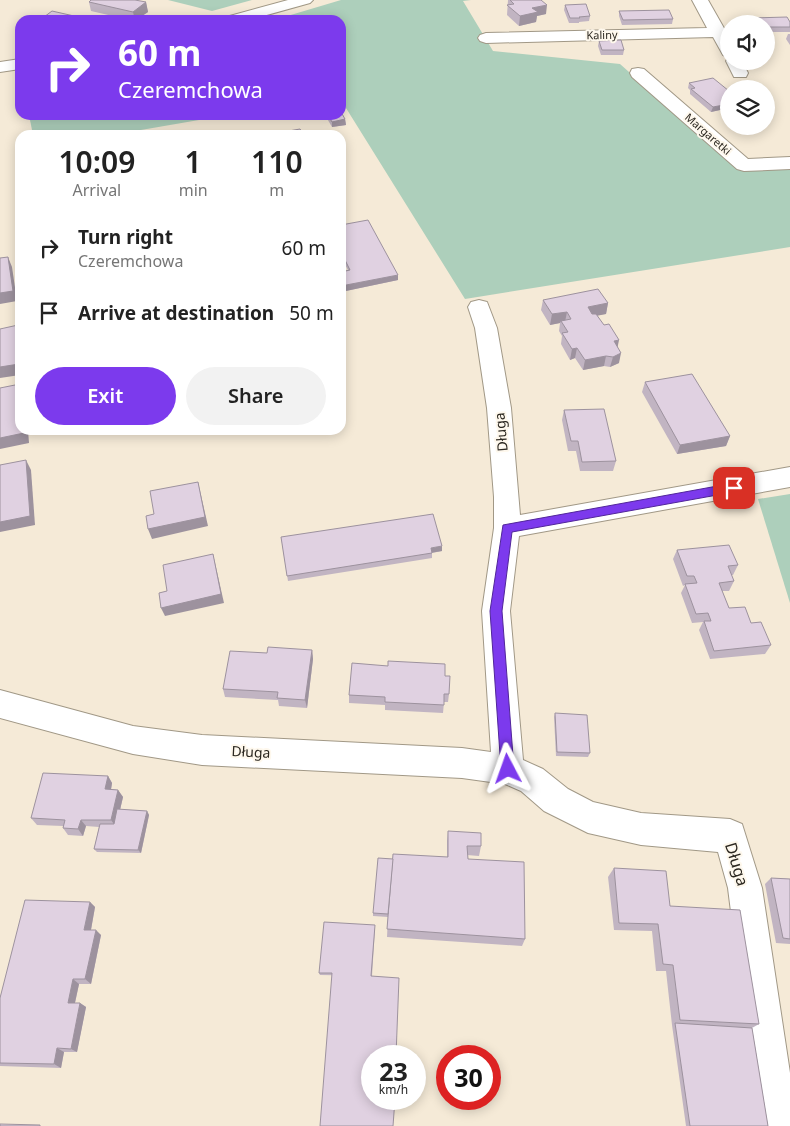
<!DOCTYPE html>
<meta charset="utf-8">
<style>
:root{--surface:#fff;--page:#f2f2f2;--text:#222;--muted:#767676;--accent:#7c3aed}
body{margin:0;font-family:"Noto Sans",sans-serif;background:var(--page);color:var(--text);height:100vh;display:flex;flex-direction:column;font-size:19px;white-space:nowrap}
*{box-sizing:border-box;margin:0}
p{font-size:16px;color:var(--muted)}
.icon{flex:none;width:28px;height:28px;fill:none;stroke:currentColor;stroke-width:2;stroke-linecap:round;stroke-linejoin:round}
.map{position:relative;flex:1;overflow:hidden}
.drawer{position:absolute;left:15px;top:130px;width:331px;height:305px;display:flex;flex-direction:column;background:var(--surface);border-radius:15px;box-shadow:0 2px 12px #0003}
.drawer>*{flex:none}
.banner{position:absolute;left:15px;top:15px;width:331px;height:105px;border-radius:15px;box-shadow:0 2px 12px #0003;background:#7c3aed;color:#fff;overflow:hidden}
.controls{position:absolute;left:720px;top:15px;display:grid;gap:10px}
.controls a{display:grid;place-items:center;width:55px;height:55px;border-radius:50%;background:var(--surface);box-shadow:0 2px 12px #0003;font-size:25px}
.speed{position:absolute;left:361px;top:1045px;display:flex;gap:10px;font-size:25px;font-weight:700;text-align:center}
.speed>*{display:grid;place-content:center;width:65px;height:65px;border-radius:50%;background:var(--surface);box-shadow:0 2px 12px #0003;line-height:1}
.speed small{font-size:12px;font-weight:400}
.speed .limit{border:8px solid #d22;background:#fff;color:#111}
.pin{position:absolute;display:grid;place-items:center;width:42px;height:42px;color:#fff;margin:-21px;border-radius:10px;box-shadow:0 2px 8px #0006}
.me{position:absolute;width:55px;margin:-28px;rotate:356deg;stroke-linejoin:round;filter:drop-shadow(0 0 4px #0008)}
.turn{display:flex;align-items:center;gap:18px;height:105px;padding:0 20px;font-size:22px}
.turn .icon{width:65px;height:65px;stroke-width:2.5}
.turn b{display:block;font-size:35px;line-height:42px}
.eta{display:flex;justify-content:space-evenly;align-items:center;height:85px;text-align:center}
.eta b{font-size:30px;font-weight:600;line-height:35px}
.primary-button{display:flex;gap:10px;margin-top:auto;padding:10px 20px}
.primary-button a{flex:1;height:58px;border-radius:30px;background:var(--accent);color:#fff;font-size:20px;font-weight:600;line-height:58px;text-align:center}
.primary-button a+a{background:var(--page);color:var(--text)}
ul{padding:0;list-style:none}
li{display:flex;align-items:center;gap:15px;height:65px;padding:0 20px}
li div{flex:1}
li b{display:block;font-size:19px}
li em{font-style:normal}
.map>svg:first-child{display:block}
.green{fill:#adcfbb}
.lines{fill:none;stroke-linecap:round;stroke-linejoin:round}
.street-casing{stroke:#a19886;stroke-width:2}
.secondary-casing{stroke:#a19886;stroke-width:2}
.path{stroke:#8d8578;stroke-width:2;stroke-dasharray:0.5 2.5;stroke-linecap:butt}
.street{fill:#fff;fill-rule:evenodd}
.secondary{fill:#fff;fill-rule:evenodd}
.wall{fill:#c1b4c2}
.shaded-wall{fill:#9d929e}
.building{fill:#e0d1e1;stroke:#9d929e}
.route{fill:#7c3aed;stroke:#51269a}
.labels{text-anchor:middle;stroke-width:4;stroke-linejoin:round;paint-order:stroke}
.far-street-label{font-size:11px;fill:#2b2720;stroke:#fef8ed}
.street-label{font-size:14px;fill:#2b2720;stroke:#fef8ed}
.near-street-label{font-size:16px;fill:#2b2720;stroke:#fef8ed}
</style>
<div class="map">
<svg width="790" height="1126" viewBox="0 0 790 1126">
<rect width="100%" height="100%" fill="#f5ead7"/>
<g class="green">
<polygon points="168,0 252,0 212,11"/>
<polygon points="341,0 471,0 463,1 493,51 620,64 736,167 790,164 790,247 465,299 341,100 341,20 286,20 284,17"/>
<polygon points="29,115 228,115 112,135 33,135"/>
<polygon points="790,494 790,603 758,499"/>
</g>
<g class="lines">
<defs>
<g id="street">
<polygon points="692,0 708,0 729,37 729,57 723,55 713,37 486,43 480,41 478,38 480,35 486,33 707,28"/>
<polygon points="728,58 729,61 742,61 748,73 746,77 734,77 726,61"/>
<polygon points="638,68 644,69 748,159 790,157 790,169 744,171 737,169 632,77 630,73 632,69"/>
<polygon points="479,300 487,302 497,328 511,408 520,515 790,467 790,487 519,536 510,611 523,760 543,769 568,789 593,802 641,813 730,819 742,824 762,888 790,1073 790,1126 758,1126 728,888 718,852 641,845 588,833 544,811 521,791 505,784 462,778 202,765 133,754 0,718 0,690 133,726 202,735 462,748 491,752 482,611 494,528 494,497 487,408 475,328 468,307 471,302"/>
</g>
<g id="secondary">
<polygon points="288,0 313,0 310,3 249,20 223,20 226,17"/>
<polygon points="20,59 20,69 0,72 0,62"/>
</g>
</defs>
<use href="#street" class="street-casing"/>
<use href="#secondary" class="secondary-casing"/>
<polyline class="path" points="198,20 207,18"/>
<use href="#street" class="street"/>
<use href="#secondary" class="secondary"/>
</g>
<g class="wall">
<polygon points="508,0 541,0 546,14 537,16 536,22 519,26 507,15"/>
<polygon points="89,2 146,2 148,12 136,20 130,20 91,11"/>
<polygon points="565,5 590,16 589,21 579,22 579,23 569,23 564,10"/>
<polygon points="619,11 673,19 672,24 622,25 619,16"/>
<polygon points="752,18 790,22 790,32 766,32 766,24 741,24 742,22 750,22"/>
<polygon points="788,34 790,34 790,45 786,39"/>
<polygon points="599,41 624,50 623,55 601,55 598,46"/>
<polygon points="689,83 729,91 729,108 711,112 690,94 690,90 688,88"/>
<polygon points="325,115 341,115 345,119 346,125 332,127"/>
<polygon points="341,225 398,280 341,292 341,272 348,270 341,257"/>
<polygon points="543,300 608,303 606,314 597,315 618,347 619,363 610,367 604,366 583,370 575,358 570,360 561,344 562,336 559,331 560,323 550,325 541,310"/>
<polygon points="645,382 730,436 726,446 677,454 642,392"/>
<polygon points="564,410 616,461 613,471 580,471 576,451 568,451 562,420"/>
<polygon points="281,537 442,551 432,553 432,558 288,581"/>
<polygon points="677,550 738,565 733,575 731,575 734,581 729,591 722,591 729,608 751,623 771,645 765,654 710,659 699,630 703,622 692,623 681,593 685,585 683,586 673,559"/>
<polygon points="312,650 313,659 307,708 279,706 278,700 225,697 223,689 267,653"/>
<polygon points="445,676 449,694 448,702 444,702 443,713 385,710 385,705 349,703 349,695"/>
<polygon points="555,713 590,753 588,757 556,756 554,717"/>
<polygon points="108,776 112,783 111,789 118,790 123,797 120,810 147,811 149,815 141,853 97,852 94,849 99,827 86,826 83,836 68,835 63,828 63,826 37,825 31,818"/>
<polygon points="448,831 481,846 479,856 467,855 468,859 525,939 522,946 387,937 388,917 373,916 373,913 393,859 447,857 447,841"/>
<polygon points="614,868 670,906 759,1024 752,1028 768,1126 686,1126 672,1025 666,971 656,971 652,931 614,930 608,877"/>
<polygon points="771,878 790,879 790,944 776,943 765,884"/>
<polygon points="90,902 95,907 91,930 101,935 91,984 79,984 75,1003 80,1003 86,1007 77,1052 64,1052 61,1068 0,1066 0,998"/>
<polygon points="375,928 372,976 320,975 319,973"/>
</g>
<g class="shaded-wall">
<polygon points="146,2 148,12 136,20 135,20 133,12"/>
<polygon points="547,5 546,14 537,16 536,22 519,26 520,16 532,8"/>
<polygon points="74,16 75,20 69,20"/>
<polygon points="729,104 729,108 711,112 713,107"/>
<polygon points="269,115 277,115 277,116 269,118"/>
<polygon points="345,119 346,125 332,127 332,122"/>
<polygon points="8,257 12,267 17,301 0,304 0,293"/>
<polygon points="398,275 398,280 341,292 341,286"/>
<polygon points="608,303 606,314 586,318 588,307"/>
<polygon points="567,312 565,322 561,321 560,323 550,325 552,314"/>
<polygon points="18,325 20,329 20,375 0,378 0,367"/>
<polygon points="619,340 617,350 614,341"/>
<polygon points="577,348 575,358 570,360 572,349"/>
<polygon points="621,353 619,363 610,367 613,357"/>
<polygon points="606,356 604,366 583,370 585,360"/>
<polygon points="24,430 28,430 29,443 0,449 0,438"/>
<polygon points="730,436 726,446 677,454 680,445"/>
<polygon points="26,460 31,470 35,525 0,532 0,522"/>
<polygon points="198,482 208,526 152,539 148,529"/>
<polygon points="442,546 442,551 430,553 431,548"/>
<polygon points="213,554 224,603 165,616 161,608"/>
<polygon points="312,650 313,659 307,708 305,700"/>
<polygon points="108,776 112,783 110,796 105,789"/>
<polygon points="118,790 123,797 116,827 111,820"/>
<polygon points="147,811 149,815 141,853 138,850"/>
<polygon points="81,820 86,826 83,836 78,829"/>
<polygon points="90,902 95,907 90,935 84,930"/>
<polygon points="96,930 101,935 91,984 85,979"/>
<polygon points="73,979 79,984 74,1007 68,1003"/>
<polygon points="80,1003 86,1007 77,1052 71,1049"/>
<polygon points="57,1048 64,1052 61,1068 54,1064"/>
</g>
<g class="building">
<polygon points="91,0 135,0 146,2 133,12 89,2"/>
<polygon points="510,0 541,0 547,5 532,8 538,12 520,16 507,5 514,4"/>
<polygon points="586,4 590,16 579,17 580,18 570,18 565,5"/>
<polygon points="669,10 673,19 623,20 619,11"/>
<polygon points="52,11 74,16 69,20 39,20 40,19 36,18 40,16 44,17"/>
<polygon points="787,17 790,22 790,27 766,27 766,24 743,24 742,22 754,22 752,18"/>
<polygon points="621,40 624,50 602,50 599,41"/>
<polygon points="713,78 729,91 729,104 713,107 691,89 695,88 689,83"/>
<polygon points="341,112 345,119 332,122 328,115 341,115"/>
<polygon points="300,129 304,135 266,135"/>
<polygon points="368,220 398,275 341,286 341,272 350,270 341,252 341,225"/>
<polygon points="8,257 13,291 0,293 0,258"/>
<polygon points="598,289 608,303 588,307 592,314 596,314 604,325 609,324 619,340 614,341 621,353 613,357 606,356 585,360 577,348 572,349 562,333 568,332 561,321 571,319 567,312 552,314 543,300"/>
<polygon points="18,325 19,364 0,367 0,329"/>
<polygon points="692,374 730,436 680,445 645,382"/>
<polygon points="20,384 20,430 24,430 24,433 0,438 0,388"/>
<polygon points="604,409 616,461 582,462 578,441 571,441 564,410"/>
<polygon points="26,460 30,516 0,522 0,465"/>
<polygon points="198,482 205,517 148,529 146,516 154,514 150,491"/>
<polygon points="433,514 442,546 431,548 432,553 287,576 281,537"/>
<polygon points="729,545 738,565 728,566 734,581 719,583 729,608 745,607 751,623 761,622 771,645 714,651 704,621 711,621 708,613 696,614 685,584 697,583 694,576 687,576 677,550"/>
<polygon points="213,554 221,594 161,608 159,593 167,591 163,565"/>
<polygon points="268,647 312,650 305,700 277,698 278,692 223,689 230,651 267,653"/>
<polygon points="388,661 445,664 445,676 450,676 449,694 444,694 444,705 385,702 385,697 349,695 352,663 388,666"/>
<polygon points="555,713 587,715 590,753 557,752"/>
<polygon points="43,773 108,776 105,789 118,790 111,820 81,820 78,829 63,828 65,820 31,818"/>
<polygon points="117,809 147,811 138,850 94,849 100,824 114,824"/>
<polygon points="448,831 481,833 481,846 467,846 468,859 524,862 525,939 387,929 393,854 448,857"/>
<polygon points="378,858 393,859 388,914 373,913"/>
<polygon points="614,868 666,871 670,906 740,910 759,1024 680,1020 673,965 663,964 658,924 619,923"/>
<polygon points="771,878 790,879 790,939 783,938"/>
<polygon points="25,900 90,902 84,930 96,930 85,979 73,979 68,1003 80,1003 71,1049 57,1048 54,1064 0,1063 0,998"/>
<polygon points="324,922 375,925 371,976 399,978 396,1056 372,1056 372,1099 395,1099 393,1126 320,1126 332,973 319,973"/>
<polygon points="675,1023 752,1028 768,1126 690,1126"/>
<polygon points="0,1124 40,1125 40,1126 0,1126"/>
</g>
<polygon class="route" points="734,483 739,488 734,492 512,532 502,611 514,769 512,773 508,775 503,773 501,769 490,611 503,525"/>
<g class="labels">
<g class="far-street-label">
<text transform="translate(602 35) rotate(-1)" y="4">Kaliny</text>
<text transform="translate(708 134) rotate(41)" y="4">Margaretki</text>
</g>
<g class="street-label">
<text transform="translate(501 432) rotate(-95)" y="5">Długa</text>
<text transform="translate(251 752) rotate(3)" y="5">Długa</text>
</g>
<g class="near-street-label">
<text transform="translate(737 864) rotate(73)" y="6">Długa</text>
</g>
</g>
</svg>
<div class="controls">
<a><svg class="icon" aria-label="sound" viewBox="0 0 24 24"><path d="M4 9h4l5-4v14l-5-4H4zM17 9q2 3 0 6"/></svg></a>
<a><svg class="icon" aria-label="layers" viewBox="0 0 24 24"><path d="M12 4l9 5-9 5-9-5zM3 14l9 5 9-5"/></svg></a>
</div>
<div class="speed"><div>23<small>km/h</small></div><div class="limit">30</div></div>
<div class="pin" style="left:734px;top:488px;background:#d93025"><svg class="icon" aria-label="arrive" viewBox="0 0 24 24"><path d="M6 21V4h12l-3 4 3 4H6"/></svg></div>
<svg class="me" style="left:508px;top:769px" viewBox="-20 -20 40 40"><path d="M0-17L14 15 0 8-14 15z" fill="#7c3aed" stroke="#fff" stroke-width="4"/></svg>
<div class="banner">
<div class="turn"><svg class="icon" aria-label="right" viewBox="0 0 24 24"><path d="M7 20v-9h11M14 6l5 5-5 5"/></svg><div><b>60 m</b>Czeremchowa</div></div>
</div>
<section class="drawer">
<div class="eta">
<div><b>10:09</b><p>Arrival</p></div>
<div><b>1</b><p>min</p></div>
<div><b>110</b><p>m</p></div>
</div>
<ul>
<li><svg class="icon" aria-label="right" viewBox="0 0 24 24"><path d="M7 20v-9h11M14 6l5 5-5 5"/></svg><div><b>Turn right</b><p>Czeremchowa</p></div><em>60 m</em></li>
<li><svg class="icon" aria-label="arrive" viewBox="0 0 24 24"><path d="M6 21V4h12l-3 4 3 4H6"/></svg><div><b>Arrive at destination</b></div><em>50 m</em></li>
</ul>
<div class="primary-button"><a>Exit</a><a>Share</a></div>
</section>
</div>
